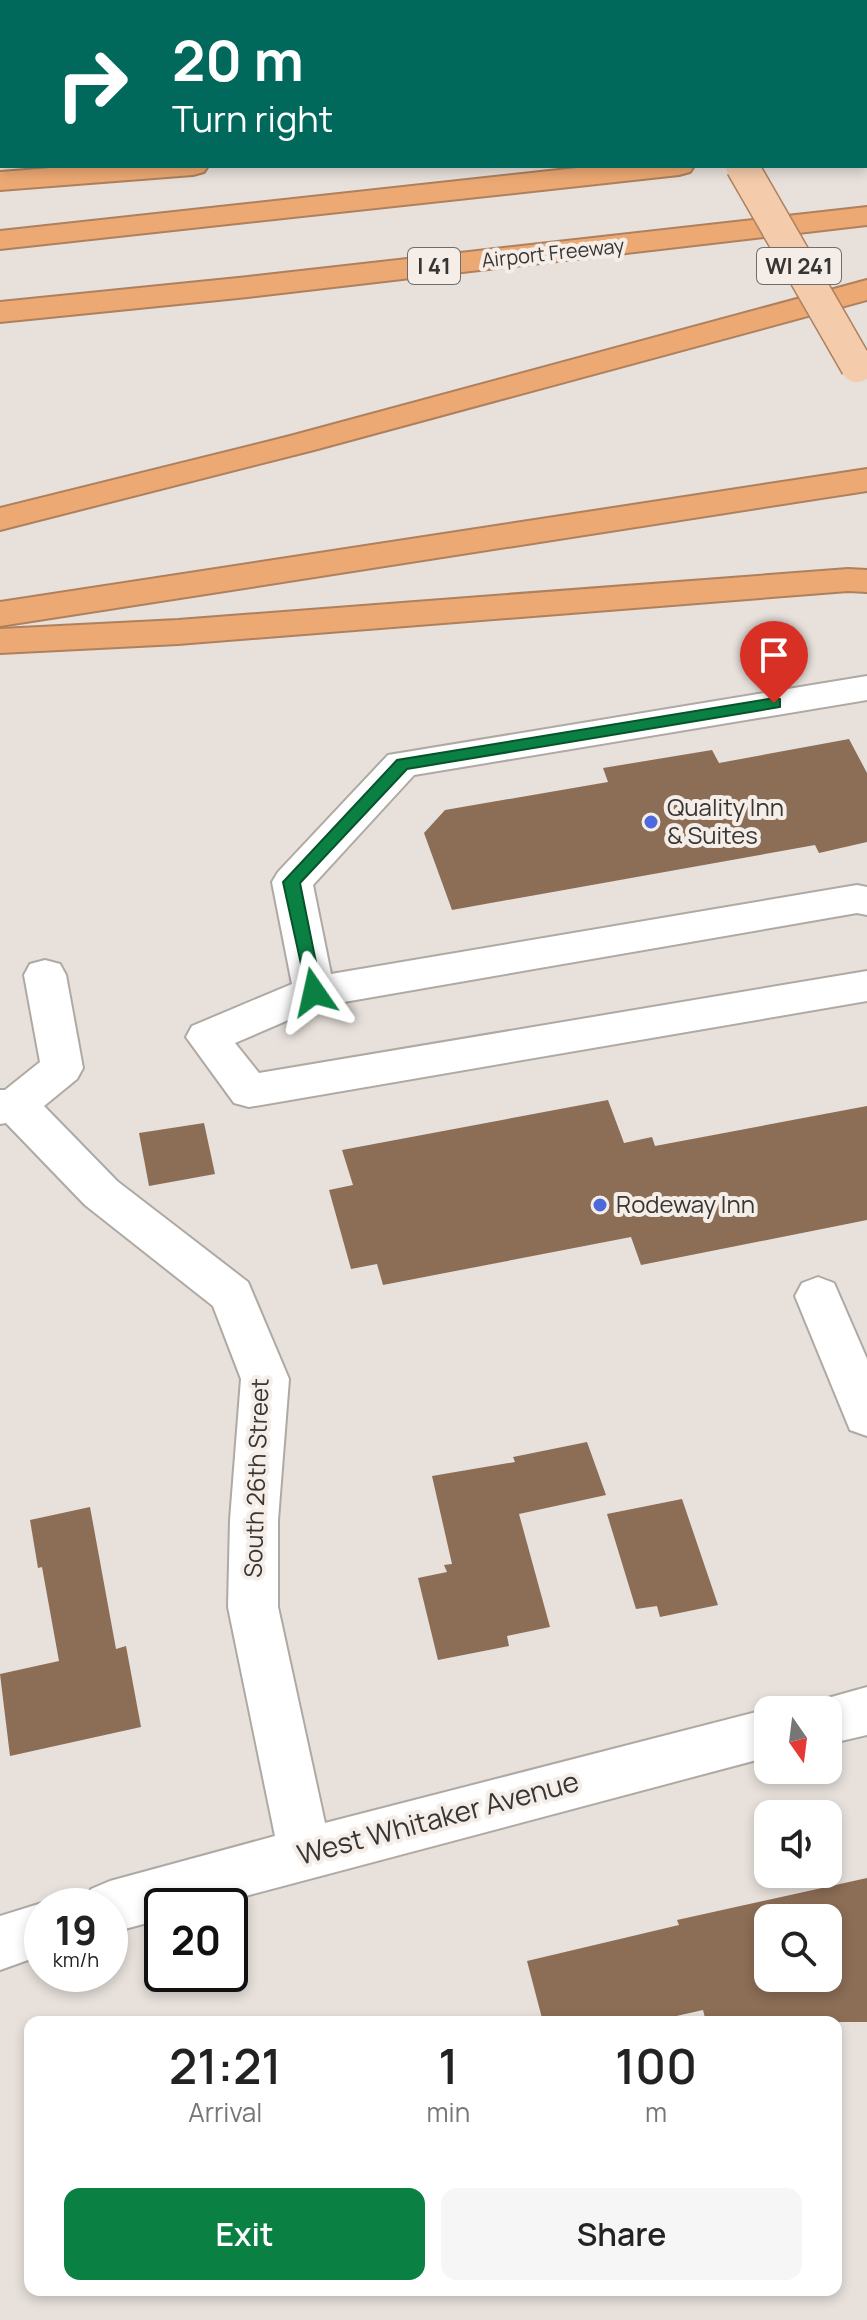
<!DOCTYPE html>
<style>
:root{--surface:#fff;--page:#f6f6f6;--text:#222;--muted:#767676;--accent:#0b8043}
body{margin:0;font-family:Manrope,sans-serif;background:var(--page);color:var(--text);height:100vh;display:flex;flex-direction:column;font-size:30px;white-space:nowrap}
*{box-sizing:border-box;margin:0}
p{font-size:26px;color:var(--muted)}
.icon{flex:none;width:44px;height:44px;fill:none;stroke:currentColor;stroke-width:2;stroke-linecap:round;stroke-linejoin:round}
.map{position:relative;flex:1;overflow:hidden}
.panel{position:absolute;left:24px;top:2016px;width:818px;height:280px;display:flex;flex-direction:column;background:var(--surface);border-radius:16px;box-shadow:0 4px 12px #0003}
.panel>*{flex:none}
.top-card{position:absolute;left:0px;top:0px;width:868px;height:168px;box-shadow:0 4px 12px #0003;background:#00695c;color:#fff;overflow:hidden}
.needle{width:52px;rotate:166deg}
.tools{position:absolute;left:754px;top:1696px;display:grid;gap:16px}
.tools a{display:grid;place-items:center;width:88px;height:88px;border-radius:16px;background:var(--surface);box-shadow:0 4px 12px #0003;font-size:40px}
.speed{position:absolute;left:24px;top:1888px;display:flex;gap:16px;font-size:40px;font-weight:700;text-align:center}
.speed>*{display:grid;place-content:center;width:104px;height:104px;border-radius:50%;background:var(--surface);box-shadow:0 4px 12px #0003;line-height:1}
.speed small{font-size:20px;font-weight:400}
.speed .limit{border:4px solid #111;border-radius:12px;background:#fff;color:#111}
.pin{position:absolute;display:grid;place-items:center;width:68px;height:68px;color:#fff;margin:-82px -34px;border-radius:50% 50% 50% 0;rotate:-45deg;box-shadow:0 0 8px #0007}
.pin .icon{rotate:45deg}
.me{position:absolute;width:88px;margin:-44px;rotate:349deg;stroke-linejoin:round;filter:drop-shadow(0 0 6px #0008)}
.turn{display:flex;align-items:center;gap:28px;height:168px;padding:0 40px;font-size:36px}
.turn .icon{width:104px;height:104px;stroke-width:2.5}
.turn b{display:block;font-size:56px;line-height:68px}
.eta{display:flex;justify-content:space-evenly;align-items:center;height:136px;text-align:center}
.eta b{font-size:48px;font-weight:600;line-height:56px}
.button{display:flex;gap:16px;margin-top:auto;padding:16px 40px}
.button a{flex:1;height:92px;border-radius:16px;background:var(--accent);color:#fff;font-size:32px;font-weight:600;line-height:92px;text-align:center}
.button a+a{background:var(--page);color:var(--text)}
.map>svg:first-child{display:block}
.building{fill:#8c6d56;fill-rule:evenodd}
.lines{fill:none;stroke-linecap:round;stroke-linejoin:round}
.minor-casing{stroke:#afa9a4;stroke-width:4}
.major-casing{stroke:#ae805d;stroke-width:4}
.highway-casing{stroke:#ae805d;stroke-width:4}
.minor{fill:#fff;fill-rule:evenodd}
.major{fill:#f4cbab;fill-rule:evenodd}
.highway{fill:#eda973;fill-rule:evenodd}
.major-bridge-casing{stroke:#ae805d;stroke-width:35;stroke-linecap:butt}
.major-bridge{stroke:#f4cbab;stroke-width:32}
.route{fill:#0b8043;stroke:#07532c;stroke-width:2}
.poi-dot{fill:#4c69dd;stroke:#f5eee8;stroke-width:3}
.labels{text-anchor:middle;stroke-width:8;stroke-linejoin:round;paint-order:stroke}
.far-street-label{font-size:20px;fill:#383533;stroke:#f5eee8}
.shield{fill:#f5eee8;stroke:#716c69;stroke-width:2}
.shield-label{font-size:22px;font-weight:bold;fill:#383533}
.poi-label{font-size:24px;fill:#383533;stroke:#f5eee8;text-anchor:start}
.street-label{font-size:24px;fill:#383533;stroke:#f5eee8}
.near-street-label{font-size:28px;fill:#383533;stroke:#f5eee8}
</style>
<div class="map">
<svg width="867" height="2320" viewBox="0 0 867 2320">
<rect width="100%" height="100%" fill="#e7e0db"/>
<g class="building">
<polygon points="849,739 867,773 867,842 819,853 815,845 452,910 424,833 445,810 608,782 603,768 712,750 719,763"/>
<polygon points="608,1100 624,1143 652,1137 655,1146 867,1106 867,1220 641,1265 631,1237 383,1285 377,1264 351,1269 329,1190 353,1185 342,1150"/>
<polygon points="204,1123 215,1174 149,1186 139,1133"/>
<polygon points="587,1442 606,1495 519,1514 550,1627 507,1636 509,1646 438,1660 418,1578 447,1572 444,1565 452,1564 432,1476 515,1462 513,1457"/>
<polygon points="682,1499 718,1605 660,1617 657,1606 636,1609 607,1514"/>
<polygon points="90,1507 116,1649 126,1646 141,1727 10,1756 0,1674 59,1661 42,1567 38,1568 30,1520"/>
<path d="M867 1878V2022H706L703 2010 650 2022H543L527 1961 679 1925 677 1920ZM768 1918H828V1978H768Z"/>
</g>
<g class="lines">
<defs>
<g id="minor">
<polygon points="867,676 867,700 414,775 313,885 331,974 857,885 867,887 867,915 857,913 321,1006 235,1043 259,1073 867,971 867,1001 249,1107 234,1103 186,1037 192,1026 292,984 272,882 278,872 388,755"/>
<polygon points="45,960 60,964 66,975 83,1068 77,1079 44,1106 117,1181 248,1282 289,1379 278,1520 278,1607 325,1823 768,1709 768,1757 208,1906 162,1906 162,1919 110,1933 110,1906 83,1906 91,1889 110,1881 275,1836 228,1607 230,1520 241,1379 213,1306 85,1205 6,1123 0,1124 0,1090 5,1090 40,1062 24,975 30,964"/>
<polygon points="818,1277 834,1283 867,1359 867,1436 850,1430 795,1296 802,1283"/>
<polygon points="867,1687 867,1735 828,1744 828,1710 807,1710 810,1703"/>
<polygon points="42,1903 50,1906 42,1906 42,1955 0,1970 0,1916"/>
</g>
<g id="major">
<polygon points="632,0 660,0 661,2 633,2"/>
<polygon points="759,0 788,0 789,2 760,2"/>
</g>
<g id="highway">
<polygon points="347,0 385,0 346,2"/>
<rect x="866" y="36" width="1" height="18"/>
<polygon points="2,54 2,72 0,73 0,55"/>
<rect x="866" y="101" width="1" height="18"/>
<rect x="866" y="136" width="1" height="18"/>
<rect x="0" y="140" width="2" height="18"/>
<polygon points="76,166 208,166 204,172 193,175 0,190 0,172"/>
<polygon points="595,166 694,166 690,172 679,175 0,249 0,231"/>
<polygon points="867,207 867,225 248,297 0,322 0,302 248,277"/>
<polygon points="867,280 867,300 314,450 0,530 0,508 290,436"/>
<polygon points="867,469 867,491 0,626 0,602"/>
<polygon points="848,569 867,570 867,592 848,591 178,644 0,653 0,629 178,620"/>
</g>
</defs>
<use href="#minor" class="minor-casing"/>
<use href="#major" class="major-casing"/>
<use href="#highway" class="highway-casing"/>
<use href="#minor" class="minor"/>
<use href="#major" class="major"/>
<use href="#highway" class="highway"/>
<defs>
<polyline id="major-bridge" points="742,166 857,366"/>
</defs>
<use href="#major-bridge" class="major-bridge-casing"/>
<use href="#major-bridge" class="major-bridge"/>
</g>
<polygon class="route" points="774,698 780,699 780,707 407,769 300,883 322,992 320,996 308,996 283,882 397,760"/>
<g class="poi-dot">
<circle cx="651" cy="822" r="8"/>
<circle cx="600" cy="1205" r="8"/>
</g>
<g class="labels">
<g class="far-street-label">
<text transform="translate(553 253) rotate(-6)" y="7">Airport Freeway</text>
</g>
<g class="shield">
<rect x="408" y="248" width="52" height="36" rx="6"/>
<rect x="757" y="248" width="84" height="36" rx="6"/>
</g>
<g class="shield-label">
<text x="434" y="274">I 41</text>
<text x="799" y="274">WI 241</text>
</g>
<g class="poi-label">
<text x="667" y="816">Quality Inn<tspan x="667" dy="28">&amp; Suites</tspan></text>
<text x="616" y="1213">Rodeway Inn</text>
</g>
<g class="street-label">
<text transform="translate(257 1478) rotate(-88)" y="8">South 26th Street</text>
</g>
<g class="near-street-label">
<text transform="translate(438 1818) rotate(-15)" y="10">West Whitaker Avenue</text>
</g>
</g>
</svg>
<div class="tools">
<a><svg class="needle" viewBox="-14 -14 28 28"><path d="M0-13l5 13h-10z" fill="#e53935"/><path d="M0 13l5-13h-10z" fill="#767676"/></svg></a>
<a><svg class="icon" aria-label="sound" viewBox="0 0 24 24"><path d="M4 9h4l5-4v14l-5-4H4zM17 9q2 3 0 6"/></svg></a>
<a><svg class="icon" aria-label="search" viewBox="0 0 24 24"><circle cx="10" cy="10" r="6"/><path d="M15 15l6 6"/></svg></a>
</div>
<div class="speed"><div>19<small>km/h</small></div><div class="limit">20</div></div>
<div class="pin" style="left:774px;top:703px;background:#d93025"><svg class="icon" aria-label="arrive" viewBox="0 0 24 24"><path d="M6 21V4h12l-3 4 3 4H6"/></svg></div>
<svg class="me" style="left:314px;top:992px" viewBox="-20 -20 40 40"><path d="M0-17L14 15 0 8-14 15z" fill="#0b8043" stroke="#fff" stroke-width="4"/></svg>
<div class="top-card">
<div class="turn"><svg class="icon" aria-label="right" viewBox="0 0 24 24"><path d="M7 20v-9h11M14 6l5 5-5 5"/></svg><div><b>20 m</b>Turn right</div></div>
</div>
<section class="panel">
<div class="eta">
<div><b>21:21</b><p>Arrival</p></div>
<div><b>1</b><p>min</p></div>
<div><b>100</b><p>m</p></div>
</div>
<div class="button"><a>Exit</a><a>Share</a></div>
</section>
</div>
